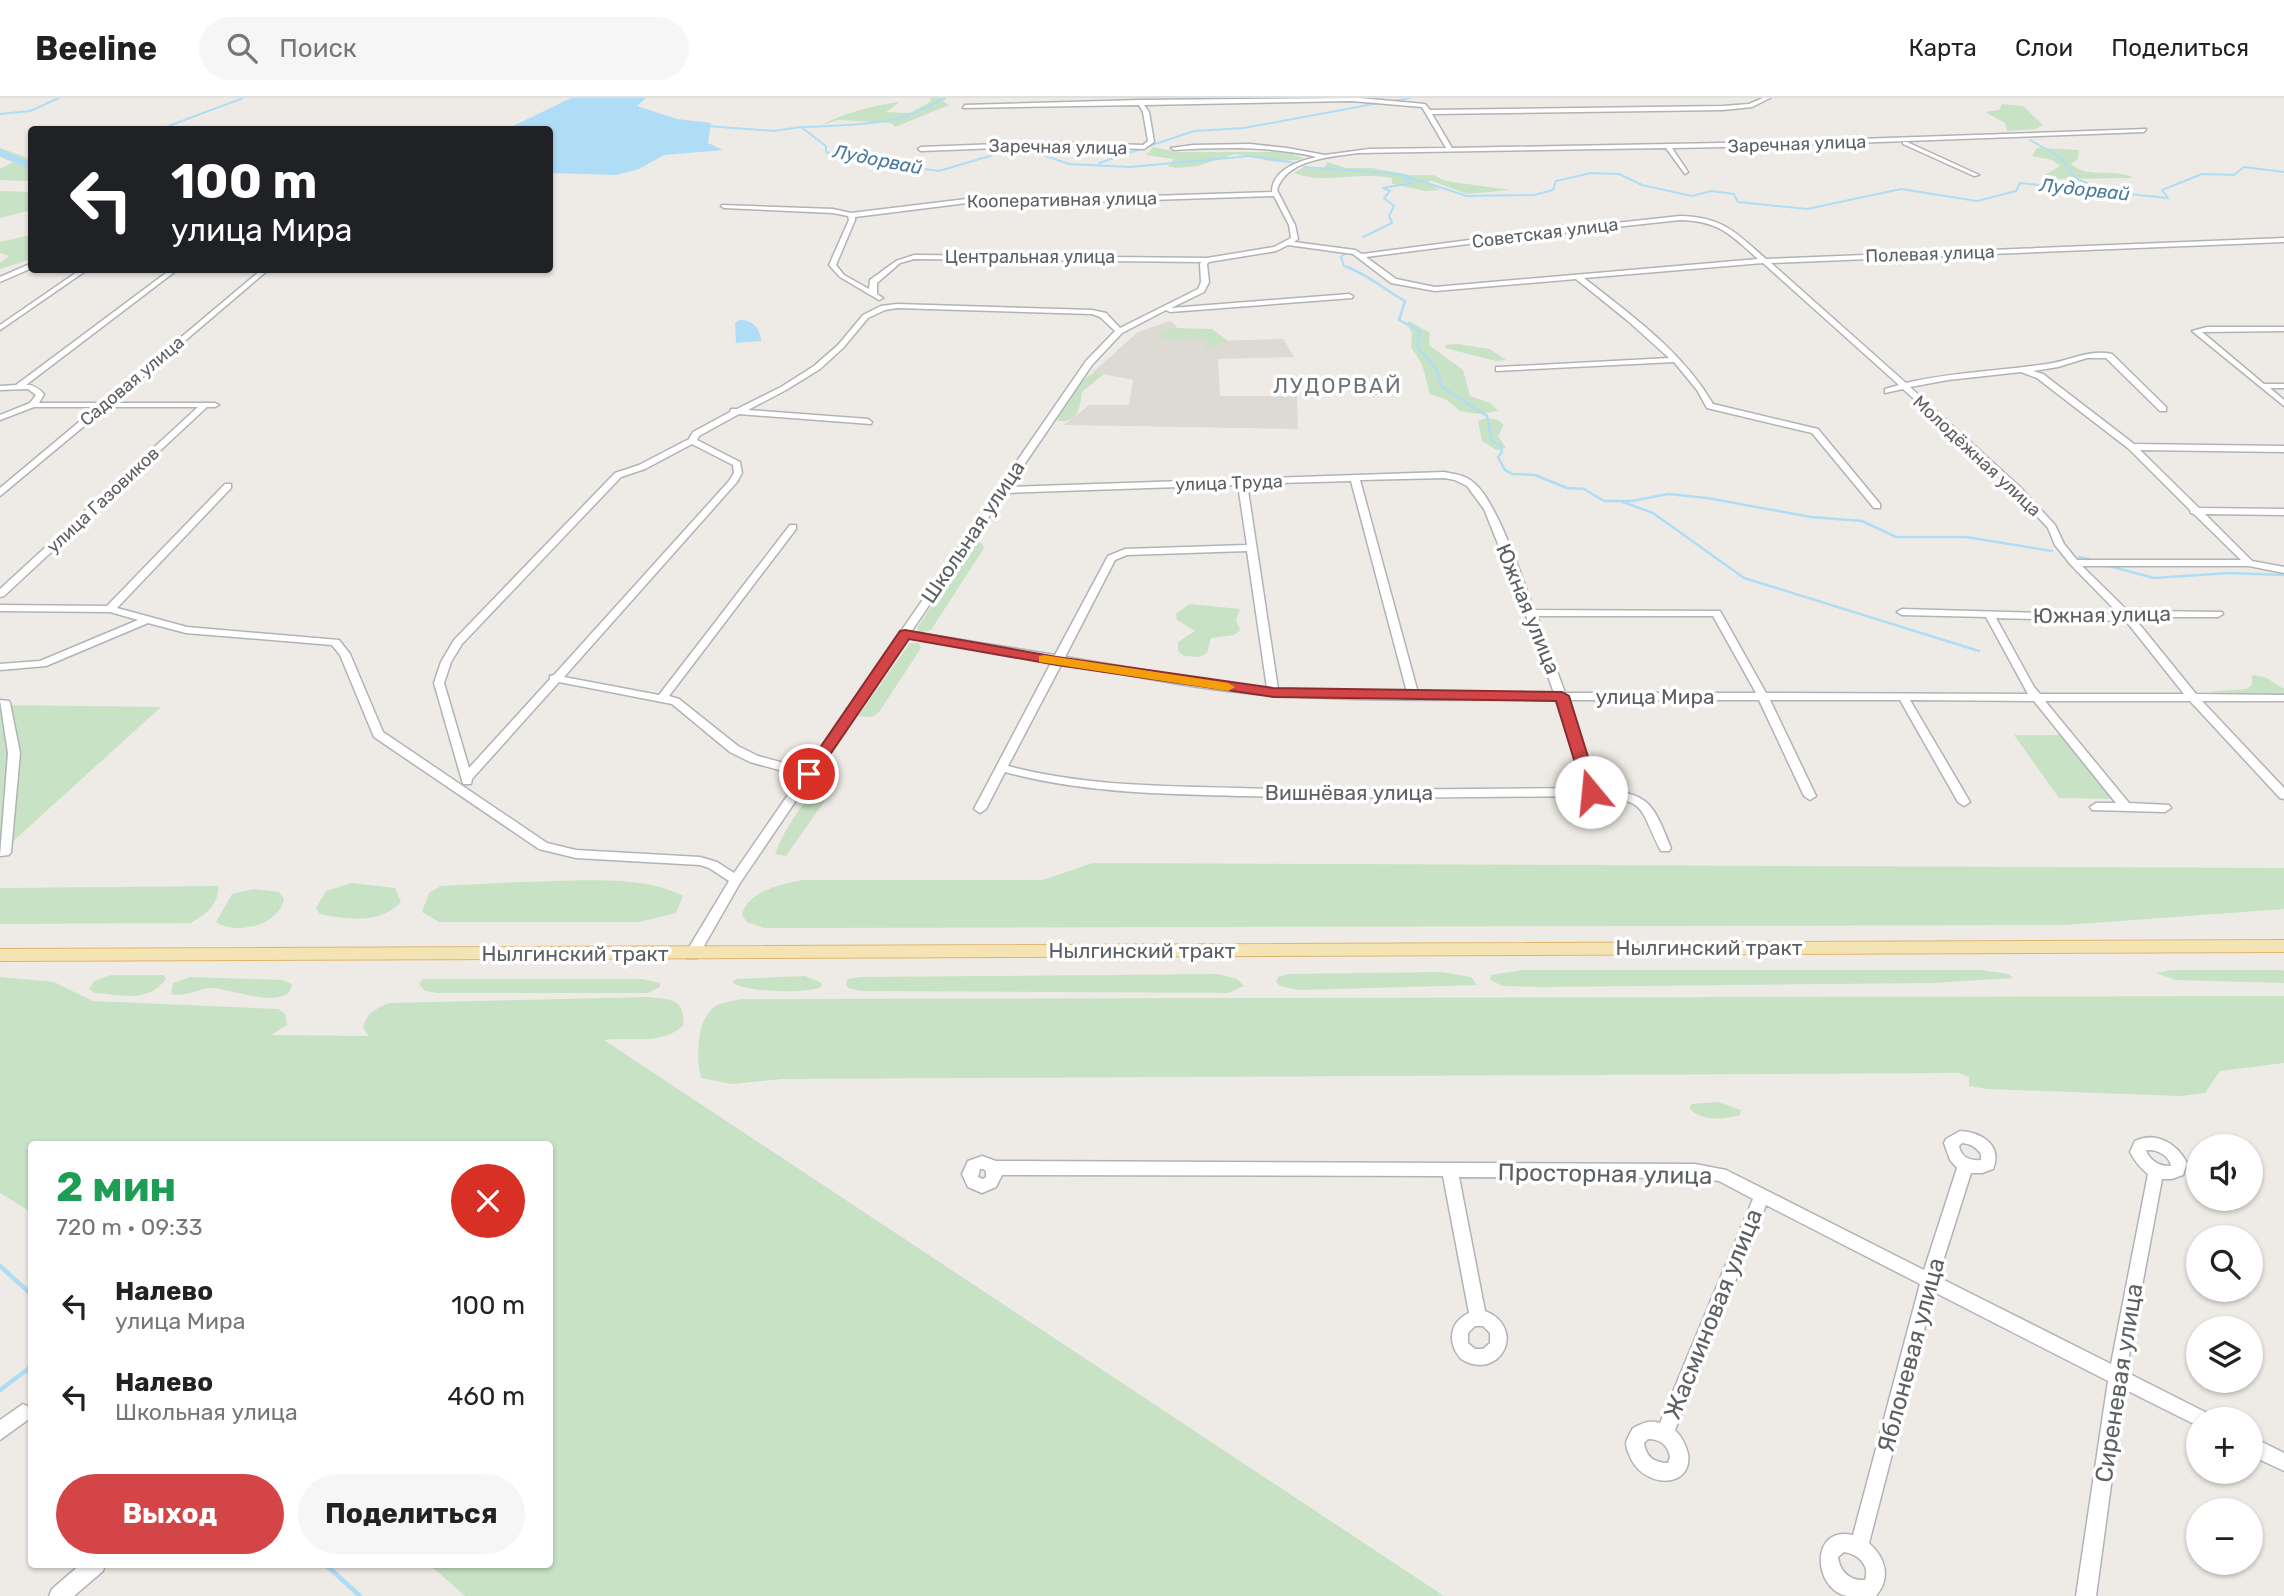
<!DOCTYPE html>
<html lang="ru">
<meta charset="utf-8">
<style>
:root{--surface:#fff;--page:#f6f6f6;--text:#222;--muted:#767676;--line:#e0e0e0;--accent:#d44548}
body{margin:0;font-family:Rubik,sans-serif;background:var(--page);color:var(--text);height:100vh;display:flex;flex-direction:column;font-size:26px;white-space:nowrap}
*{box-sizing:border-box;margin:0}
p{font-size:23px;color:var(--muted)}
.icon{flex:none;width:38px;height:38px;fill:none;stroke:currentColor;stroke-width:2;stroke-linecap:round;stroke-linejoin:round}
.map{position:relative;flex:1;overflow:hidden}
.drawer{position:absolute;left:28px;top:1043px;width:525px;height:427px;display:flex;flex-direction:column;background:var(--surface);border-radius:7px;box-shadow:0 2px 5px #0004}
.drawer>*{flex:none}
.top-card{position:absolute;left:28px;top:28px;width:525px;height:147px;border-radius:7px;box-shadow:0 2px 5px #0004;background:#202124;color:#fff;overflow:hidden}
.buttons{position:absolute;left:2186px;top:1036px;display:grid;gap:14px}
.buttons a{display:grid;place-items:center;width:77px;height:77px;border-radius:50%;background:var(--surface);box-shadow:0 2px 5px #0004;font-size:35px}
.pin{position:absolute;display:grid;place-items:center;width:60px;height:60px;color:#fff;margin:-30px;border:4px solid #fff;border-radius:50%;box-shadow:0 2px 7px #0007}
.me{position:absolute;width:77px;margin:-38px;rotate:343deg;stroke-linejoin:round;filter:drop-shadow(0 0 5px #0008)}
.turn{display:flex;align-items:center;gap:24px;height:147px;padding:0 28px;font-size:32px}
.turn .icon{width:91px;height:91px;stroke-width:2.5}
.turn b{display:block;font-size:49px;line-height:60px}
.round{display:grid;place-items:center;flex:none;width:74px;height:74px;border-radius:37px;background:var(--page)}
.head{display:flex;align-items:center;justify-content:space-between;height:119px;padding:0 28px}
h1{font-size:42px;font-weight:700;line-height:52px;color:#1e9e55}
.primary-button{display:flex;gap:14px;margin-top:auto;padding:14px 28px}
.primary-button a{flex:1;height:80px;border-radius:42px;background:var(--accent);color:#fff;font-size:28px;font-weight:700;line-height:80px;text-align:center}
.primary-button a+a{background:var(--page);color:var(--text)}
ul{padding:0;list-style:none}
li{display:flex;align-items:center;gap:21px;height:91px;padding:0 28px}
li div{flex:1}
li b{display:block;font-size:26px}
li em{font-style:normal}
header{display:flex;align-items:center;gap:42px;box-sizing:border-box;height:98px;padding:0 35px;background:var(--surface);border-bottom:2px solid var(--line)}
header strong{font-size:33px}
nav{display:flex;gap:38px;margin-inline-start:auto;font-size:24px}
.search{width:490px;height:63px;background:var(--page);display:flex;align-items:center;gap:18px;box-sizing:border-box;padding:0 24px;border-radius:38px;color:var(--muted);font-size:26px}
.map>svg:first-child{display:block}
.education{fill:#dddad4}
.green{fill:#c8e2c5}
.water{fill:#afddf5}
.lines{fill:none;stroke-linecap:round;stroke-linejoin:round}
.stream-far2{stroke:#afddf5;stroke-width:2}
.stream-far1{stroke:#afddf5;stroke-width:2.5}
.stream{stroke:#afddf5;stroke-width:4.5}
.river{fill:#afddf5;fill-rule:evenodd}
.minor-casing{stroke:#b1b3b6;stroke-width:3}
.major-casing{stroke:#e0b46c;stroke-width:2}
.minor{fill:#fff;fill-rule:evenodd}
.major{fill:#f5e4b3;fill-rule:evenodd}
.route{fill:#d44548;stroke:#8a2d2f;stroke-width:2}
.slow{fill:#f59e0b}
.labels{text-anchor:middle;stroke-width:7;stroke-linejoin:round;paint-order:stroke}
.far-street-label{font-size:18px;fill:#5d6164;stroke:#fff}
.far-water-label{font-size:19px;font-style:italic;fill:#4a7a9c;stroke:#fff}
.far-quarter-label{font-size:21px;letter-spacing:2px;fill:#6e7376;stroke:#fff}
.street-label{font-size:21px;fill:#5d6164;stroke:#fff}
.near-street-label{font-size:24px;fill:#5d6164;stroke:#fff}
</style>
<header>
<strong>Beeline</strong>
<div class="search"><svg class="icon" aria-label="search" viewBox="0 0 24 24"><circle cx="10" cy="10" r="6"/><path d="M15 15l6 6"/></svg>Поиск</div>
<nav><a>Карта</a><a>Слои</a><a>Поделиться</a></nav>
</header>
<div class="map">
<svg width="2284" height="1498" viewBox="0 0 2284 1498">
<rect width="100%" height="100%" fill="#eeebe6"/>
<polygon class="education" points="1170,223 1180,232 1213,243 1283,241 1294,259 1218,261 1220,298 1297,298 1298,331 1064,327 1089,307 1129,307 1133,282 1093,274 1138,234"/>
<g class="green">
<path d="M931 0H947L943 3 949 7 895 29 891 25 838 22 821 27C845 15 873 7 900 4L886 14 910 15 930 4Z"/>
<polygon points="2002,6 2023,8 2043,27 2036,31 2007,33 2005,25 1985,14 1999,12"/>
<polygon points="1153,49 1176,54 1287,54 1305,61 1276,64 1235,56 1198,68 1175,70 1168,68 1174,61 1146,57"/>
<polygon points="0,50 31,61 31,83 0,82 0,71 13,64 0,59"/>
<path d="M2037 50 2079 52 2078 61 2071 66C2090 82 2114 69 2134 80L2055 81 2045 77 2060 68 2052 62 2032 58Z"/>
<path d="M1327 64 1346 70H1372L1410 77H1433L1446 83 1510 92 1467 96 1432 83 1427 84 1439 92 1426 93 1392 86V80C1360 73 1324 87 1294 75L1302 70 1324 71Z"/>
<polygon points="0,93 31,94 31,112 0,120"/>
<polygon points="31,137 31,161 0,171 0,165 9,158 0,155 0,144"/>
<polygon points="1409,223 1430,235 1429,247 1463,272 1470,298 1490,305 1498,313 1478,316 1460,313 1447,302 1430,296 1422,266 1411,249 1412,236 1407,225"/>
<polygon points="1174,230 1212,231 1228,243 1206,251 1203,250 1208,246 1206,240 1168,241 1160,238 1161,233"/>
<polygon points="1458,246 1490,251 1506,262 1496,263 1445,250 1445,247"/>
<path d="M1096 274 1104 276 1082 294C1080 308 1079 326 1057 323 1064 308 1080 279 1096 274Z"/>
<polygon points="1487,320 1498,322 1504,327 1498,338 1506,350 1496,352 1482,343 1478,323"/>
<polygon points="974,444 982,445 984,450 931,532 919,535 917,530"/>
<polygon points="1190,506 1240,511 1236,522 1240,532 1234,537 1211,540 1207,555 1200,559 1184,558 1178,553 1178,544 1195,533 1177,522 1176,516"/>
<polygon points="910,545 919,545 921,550 879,614 872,619 858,618"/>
<polygon points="2252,577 2265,579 2284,591 2284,597 2206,594 2246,591 2252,587"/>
<polygon points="0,607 161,609 0,755"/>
<polygon points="2014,637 2067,637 2115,701 2059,700"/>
<path d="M828 685 833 686 831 694 786 758 775 756C783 734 806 695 828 685Z"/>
<path d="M1093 765 2284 770V811L2065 827 764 830 747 824 742 817C748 792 781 787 802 782H1043Z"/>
<path d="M519 784C567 784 640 775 683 798L676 815 639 824H439L422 814 429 795 441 788Z"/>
<path d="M351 785 395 790 401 804C382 826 346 822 320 816L316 810 326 793Z"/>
<path d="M218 788C219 807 205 817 190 825L0 826V790Z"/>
<path d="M254 791 279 794 284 801C279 827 238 838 216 824L232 796Z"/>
<polygon points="1522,872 1982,872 2008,876 2013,880 1932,885 1542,889 1503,888 1490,882 1491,877"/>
<polygon points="2172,872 2280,872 2284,873 2284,885 2176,882 2156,875"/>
<polygon points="1442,874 1471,879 1477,887 1299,892 1280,888 1276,884 1278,879 1288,876"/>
<polygon points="1218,876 1237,881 1244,888 1228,895 861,893 848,890 846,886 848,881 860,879"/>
<path d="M111 877H163L166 881C148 905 123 897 95 895L89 891 94 883Z"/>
<path d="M805 878 822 885 820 890C801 895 747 895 732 884L736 881Z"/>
<path d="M0 879 54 884 93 903 278 911 285 916 287 927 271 937 369 938 363 930C366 915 375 911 389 905L648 899C670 901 686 901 683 928 659 948 632 938 604 942L1444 1498H465L430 1467 550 1466V1046H32L31 1114 0 1095Z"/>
<path d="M190 879 282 882 292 886C290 914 230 891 213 890 198 890 185 900 171 896L173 885Z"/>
<polygon points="423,881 642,881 660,885 660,889 648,895 438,895 425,893 419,886"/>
<path d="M2284 898V965L2220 973 2205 995 2181 998 1987 991 1969 988V979L1959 975 782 981 732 986 701 980C696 961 696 923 714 909 721 904 734 903 742 901Z"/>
<path d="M1719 1004 1741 1012 1740 1017C1725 1021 1702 1024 1690 1011L1691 1006Z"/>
</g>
<g class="water">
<polygon points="571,0 646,0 637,8 677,21 711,25 708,45 723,52 664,57 639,71 616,77 550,75 550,32 507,31"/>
<path d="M739 222C753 221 760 231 761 243L736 245 735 225Z"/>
</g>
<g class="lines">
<g class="stream-far2">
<polyline points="1388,4 1410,0"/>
<polyline points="0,16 30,13 59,0"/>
<polyline points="707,28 774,33 801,29 826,48 826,54 850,61 939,73 1010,52 1034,54 1069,66 1130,69 1250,58 1295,65"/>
<path d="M801 29C851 27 900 29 943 0"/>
<polyline points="158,32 243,0"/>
<polyline points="2030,42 2060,59 2076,81 2087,85 2049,86"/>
<polyline points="1099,65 1194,33 1244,30 1379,5"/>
<polyline points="1304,69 1399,76 1467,98 1534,97 1553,92 1556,83 1591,75 1619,76 1642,87 1692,98 1711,93 1734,96 1738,104 1807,111 1901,91 1977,103 2016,93 2020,85 2168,100 2162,92 2202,76 2234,77 2244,69 2284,74"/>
<polyline points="1363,139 1392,125 1389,118 1394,108 1384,100 1390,93 1383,90 1412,85 1402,79"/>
<polyline points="1346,155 1341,159 1344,168 1352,171"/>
</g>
<g class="stream-far1">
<path d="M1347 169C1369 177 1385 192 1405 203L1399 222 1420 233 1417 248 1437 272 1441 288 1487 318 1492 343 1500 347 1502 354 1498 359 1505 372 1512 376 1535 377 1567 390 1584 391 1604 403H1632L1668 396 1707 400 1811 419 1862 423 1896 439H1966L2052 453"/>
<polyline points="1623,404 1653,415 1744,480 1979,553"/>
<polyline points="2079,459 2089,461"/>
<polyline points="2109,468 2154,480 2229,475 2284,477"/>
</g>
<g class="stream">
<polyline points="0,1168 32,1197"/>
<polyline points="0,1292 32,1268"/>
<polyline points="325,1466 360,1498"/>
</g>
<polygon class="river" points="0,51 32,65 32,72 0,58"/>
<defs>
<g id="minor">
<path d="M1359 0 1425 6 1430 12 1723 8 1749 6 1763 0H1770L1752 9 1723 12 1432 16 1452 50 1774 44 2146 31 2144 34 1774 48 1672 50 1688 74 1685 76 1666 50 1358 55C1331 59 1286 61 1277 92L1295 127 1298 141 1294 144 1355 152 1362 156 1523 135 1680 118C1723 119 1735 134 1766 161L2284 140V144L1771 165 1906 285C1953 274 2001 273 2047 266 2070 263 2088 251 2112 256L2166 309V313H2160L2106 260H2087L2058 269 2033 273 2043 276 2134 346 2284 348V354L2140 352 2199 410 2284 411V417L2205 416 2252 463 2284 469V475L2249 468H2082L2131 516 2146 513 2222 514 2223 516 2218 519H2146L2136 522 2196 596 2284 597V603H2202L2284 690V701L2280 700 2190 603H2045L2129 705 2169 707 2171 710 2165 714 2092 712 2090 709 2096 705H2116L2034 603 1910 602 1970 704 1964 708 1958 704 1900 602H1770L1816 698 1810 702 1804 698 1759 602H1567L1596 691C1648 695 1652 702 1671 750L1669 753H1661C1637 706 1649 703 1591 698 1474 699 1358 701 1241 698 1162 696 1082 695 1005 674L986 711 980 715 974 711 1052 563 907 539 740 785 697 860H687L685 856 729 783 709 770 700 767 576 760 539 751 374 639 340 557 332 547 186 535 148 525 46 568 0 572V566L40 563 138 522 110 514 0 513V507L107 508 225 386H231V390L117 510 187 529 339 542 350 556 383 634 547 745 576 752 700 759 717 764 734 775 801 678 750 664 730 654 672 606 559 584 472 681 471 686H463L434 585 441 564 454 542 615 375 639 367 689 341 693 334 730 314 731 311H737L781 289 814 268 838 247 863 217 881 208 897 206 1092 212 1106 215 1120 230 1198 191 1201 184 1200 166 1201 164 914 161 900 165 877 185V196L883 200 879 202 840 179 829 167 849 122 848 118 833 115 724 110 721 108 722 107 833 111 851 115 983 99 1089 100 1272 94C1272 72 1298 63 1317 59 1270 48 1222 49 1174 52L1171 50 1193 47 1250 46 1287 50 1325 57 1369 51 1446 50 1422 9 1352 3 1144 7 1149 14 1154 44 1144 51 1051 48 921 53 918 51 921 49 1051 44 1143 47 1148 43 1143 14 1139 7 963 10 965 7 1140 2ZM1274 98 1289 127 1291 140 1274 149 1207 160 914 157 896 163 870 182 869 191 844 177 836 167 855 122V119L983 103 1089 104ZM1680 122C1719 123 1730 136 1758 161L1435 189 1396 181 1366 159 1523 139ZM1288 147 1353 156 1391 185 1435 193 1576 181 1628 223 1669 260 1499 269H1496V273L1674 264 1697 292 1707 310 1812 335 1874 410H1880V406L1818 331 1713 306C1683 254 1631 217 1584 180L1763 165 1899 287 1885 291V295L1903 291 2014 393 2048 430 2055 447 2071 467 2120 517 1902 511 1897 514 1902 517 1986 519 2028 596 1766 595 1720 513 1534 512C1522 481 1498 405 1474 385 1466 377 1454 376 1444 374L1009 389 1092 267 1122 235 1166 212 1170 214 1352 200 1353 198 1349 196 1171 210 1204 194 1209 184 1207 166 1209 164 1276 153ZM897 210 1092 216 1100 219 1115 233 1086 263 999 389 996 392 997 394 806 671 758 658 738 648 679 601 669 598 796 431V427H790L659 597 564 579 737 384 742 375 740 364 697 342 699 338 739 316 871 326 872 324 868 321 748 312 786 292 820 271 843 250 868 220 885 212ZM2021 274 2037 280 2129 351 2190 412 2191 415 2194 416 2241 462H2077L2064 446 2055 427 2020 389 1910 289 1948 282ZM692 346 733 367 734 375 729 383 554 577 550 578V581L469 670 444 585 451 564 462 546 621 379 645 371ZM1444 380 1455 382 1467 388 1484 411 1519 498 1554 595H1418L1360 382ZM1351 383 1407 594 1278 591 1247 386ZM1238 387 1247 447 1125 451 1108 458 1055 557 911 534 1005 395ZM1247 453 1267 590 1233 587 1065 559 1115 462 1127 457ZM1537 518H1713L1756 595H1565ZM1996 520 2126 523 2184 596H2040L2034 589ZM1062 565C1131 577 1202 593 1273 597 1367 604 1462 601 1556 602L1584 690C1468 691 1352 693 1236 690 1160 688 1083 688 1008 668Z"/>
<polygon points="1903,44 1907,44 1979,77 1974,78 1903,46"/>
<polygon points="32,165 32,170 0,184 0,179"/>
<polygon points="80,172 87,172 0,232 0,227"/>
<path d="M170 172H177L26 287C33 286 39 291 44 296L39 305H103L261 172H268L112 305H215L219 307 215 309H207L4 498 0 499V491L198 309H107L0 398V390L97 309H34L0 322V317L30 305 36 297 28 291 0 292V288L16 287Z"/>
<polygon points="2207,229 2284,229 2284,233 2202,234 2264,286 2284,286 2284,290 2270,290 2284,302 2284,308 2192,233"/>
<polygon points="0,602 9,603 10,605 20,655 11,754 9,757 0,758 8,655"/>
<path d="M1960 1033C1981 1034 2003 1047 1993 1071L1982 1075H1971L1938 1179 2111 1266 2148 1076C2140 1070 2135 1063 2130 1054L2135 1043C2156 1033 2177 1045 2187 1065L2183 1077 2172 1081H2162L2126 1274 2207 1315 2210 1321H2198V1328L2124 1291 2096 1498H2076L2108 1283 1934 1194 1869 1445C1886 1460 1891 1480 1876 1498 1867 1498 1856 1498 1847 1498 1813 1492 1809 1427 1853 1437L1920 1186 1766 1107 1675 1332C1682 1339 1686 1347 1688 1356 1693 1392 1641 1391 1629 1356 1628 1354 1626 1348 1626 1345 1627 1340 1631 1334 1633 1330 1643 1325 1649 1322 1660 1325L1753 1101 1719 1083 1695 1080 1459 1079 1485 1213C1528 1230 1500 1285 1461 1261 1447 1245 1449 1224 1469 1215L1443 1078 1002 1077 996 1089 982 1095 968 1089 962 1076 968 1063 982 1058 996 1063 1695 1066 1726 1072 1924 1172 1957 1070 1950 1062 1944 1045 1946 1041ZM1962 1045C1971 1046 1976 1049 1981 1056V1062C1970 1063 1961 1059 1959 1048ZM2146 1052C2157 1051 2169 1057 2171 1068 2160 1069 2149 1062 2146 1052ZM980 1071H983L986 1073V1079L983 1081 978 1079ZM1475 1228H1483L1490 1235V1245L1483 1251H1475L1468 1245V1235ZM1648 1341C1660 1341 1668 1347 1670 1359L1668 1365C1654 1365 1646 1359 1644 1345ZM1844 1454C1859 1456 1870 1468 1865 1482 1850 1483 1840 1474 1838 1459Z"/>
<polygon points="23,1306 29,1309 32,1314 29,1321 0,1342 0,1322"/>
<polygon points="2250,1338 2284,1355 2284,1373 2250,1357"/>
<polygon points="81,1466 105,1466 103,1473 74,1498 49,1498 52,1491"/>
</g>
<polygon id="major" points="2284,842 2284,854 0,863 0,851"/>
</defs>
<use href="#minor" class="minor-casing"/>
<use href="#major" class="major-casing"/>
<use href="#minor" class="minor"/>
<use href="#major" class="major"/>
</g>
<polygon class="route" points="905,532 1057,559 1273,590 1562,594 1569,598 1599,694 1591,699 1584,694 1556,603 1273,599 1057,567 909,541 814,680 804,680 804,673 900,533"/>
<polygon class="slow" points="1044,557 1228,585 1235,589 1228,593 1039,564 1039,558"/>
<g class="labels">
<g class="far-street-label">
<text transform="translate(1797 46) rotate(-2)" y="6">Заречная улица</text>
<text transform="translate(1058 49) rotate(1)" y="6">Заречная улица</text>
<text transform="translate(1062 102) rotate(-1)" y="6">Кооперативная улица</text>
<text transform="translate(1545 135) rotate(-7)" y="6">Советская улица</text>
<text transform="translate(1930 156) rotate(-2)" y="6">Полевая улица</text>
<text x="1030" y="165">Центральная улица</text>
<text transform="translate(132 283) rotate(-40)" y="6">Садовая улица</text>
<text transform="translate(1977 358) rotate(43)" y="6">Молодёжная улица</text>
<text transform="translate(1229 385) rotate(-2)" y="6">улица Труда</text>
<text transform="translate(103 402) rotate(-43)" y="6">улица Газовиков</text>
</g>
<g class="far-water-label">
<text transform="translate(878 61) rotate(11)" y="7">Лудорвай</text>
<text transform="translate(2085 91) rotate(6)" y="7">Лудорвай</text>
</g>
<g class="far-quarter-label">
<text x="1338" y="295">ЛУДОРВАЙ</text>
</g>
<g class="street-label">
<text transform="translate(973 434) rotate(-56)" y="7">Школьная улица</text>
<text transform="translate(1528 511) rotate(68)" y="7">Южная улица</text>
<text transform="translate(2102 517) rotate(-1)" y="7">Южная улица</text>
<text x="1655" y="606">улица Мира</text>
<text x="1349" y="702">Вишнёвая улица</text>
<text x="1709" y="857">Нылгинский тракт</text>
<text x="1142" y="860">Нылгинский тракт</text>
<text x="575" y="863">Нылгинский тракт</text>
</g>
<g class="near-street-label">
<text transform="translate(1605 1076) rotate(1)" y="8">Просторная улица</text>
<text transform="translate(1713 1216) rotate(-68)" y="8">Жасминовая улица</text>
<text transform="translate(1911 1257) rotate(-75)" y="8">Яблоневая улица</text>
<text transform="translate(2119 1285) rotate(-81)" y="8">Сиреневая улица</text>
</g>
</g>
</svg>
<div class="buttons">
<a><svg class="icon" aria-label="sound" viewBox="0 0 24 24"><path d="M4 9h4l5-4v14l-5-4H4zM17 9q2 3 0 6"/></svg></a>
<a><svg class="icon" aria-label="search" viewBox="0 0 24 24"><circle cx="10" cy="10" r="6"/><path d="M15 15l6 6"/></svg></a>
<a><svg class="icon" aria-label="layers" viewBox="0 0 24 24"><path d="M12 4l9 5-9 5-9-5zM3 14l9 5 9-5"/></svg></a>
<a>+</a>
<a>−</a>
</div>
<div class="pin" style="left:809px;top:676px;background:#d93025"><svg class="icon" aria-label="arrive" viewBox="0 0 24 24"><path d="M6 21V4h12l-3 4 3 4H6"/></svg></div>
<svg class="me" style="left:1591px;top:694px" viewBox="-20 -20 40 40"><circle r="19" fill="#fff"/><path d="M0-13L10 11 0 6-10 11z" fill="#d44548"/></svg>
<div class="top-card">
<div class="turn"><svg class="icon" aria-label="left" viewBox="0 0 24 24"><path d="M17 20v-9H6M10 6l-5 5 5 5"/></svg><div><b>100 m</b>улица Мира</div></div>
</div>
<section class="drawer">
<div class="head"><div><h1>2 мин</h1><p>720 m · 09:33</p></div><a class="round" style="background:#d93025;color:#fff"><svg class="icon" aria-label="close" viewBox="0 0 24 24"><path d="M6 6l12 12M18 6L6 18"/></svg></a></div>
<ul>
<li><svg class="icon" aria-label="left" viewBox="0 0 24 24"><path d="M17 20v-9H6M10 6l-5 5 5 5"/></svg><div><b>Налево</b><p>улица Мира</p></div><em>100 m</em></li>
<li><svg class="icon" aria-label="left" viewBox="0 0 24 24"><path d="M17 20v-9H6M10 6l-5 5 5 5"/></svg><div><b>Налево</b><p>Школьная улица</p></div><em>460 m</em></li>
</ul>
<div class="primary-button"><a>Выход</a><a>Поделиться</a></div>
</section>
</div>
